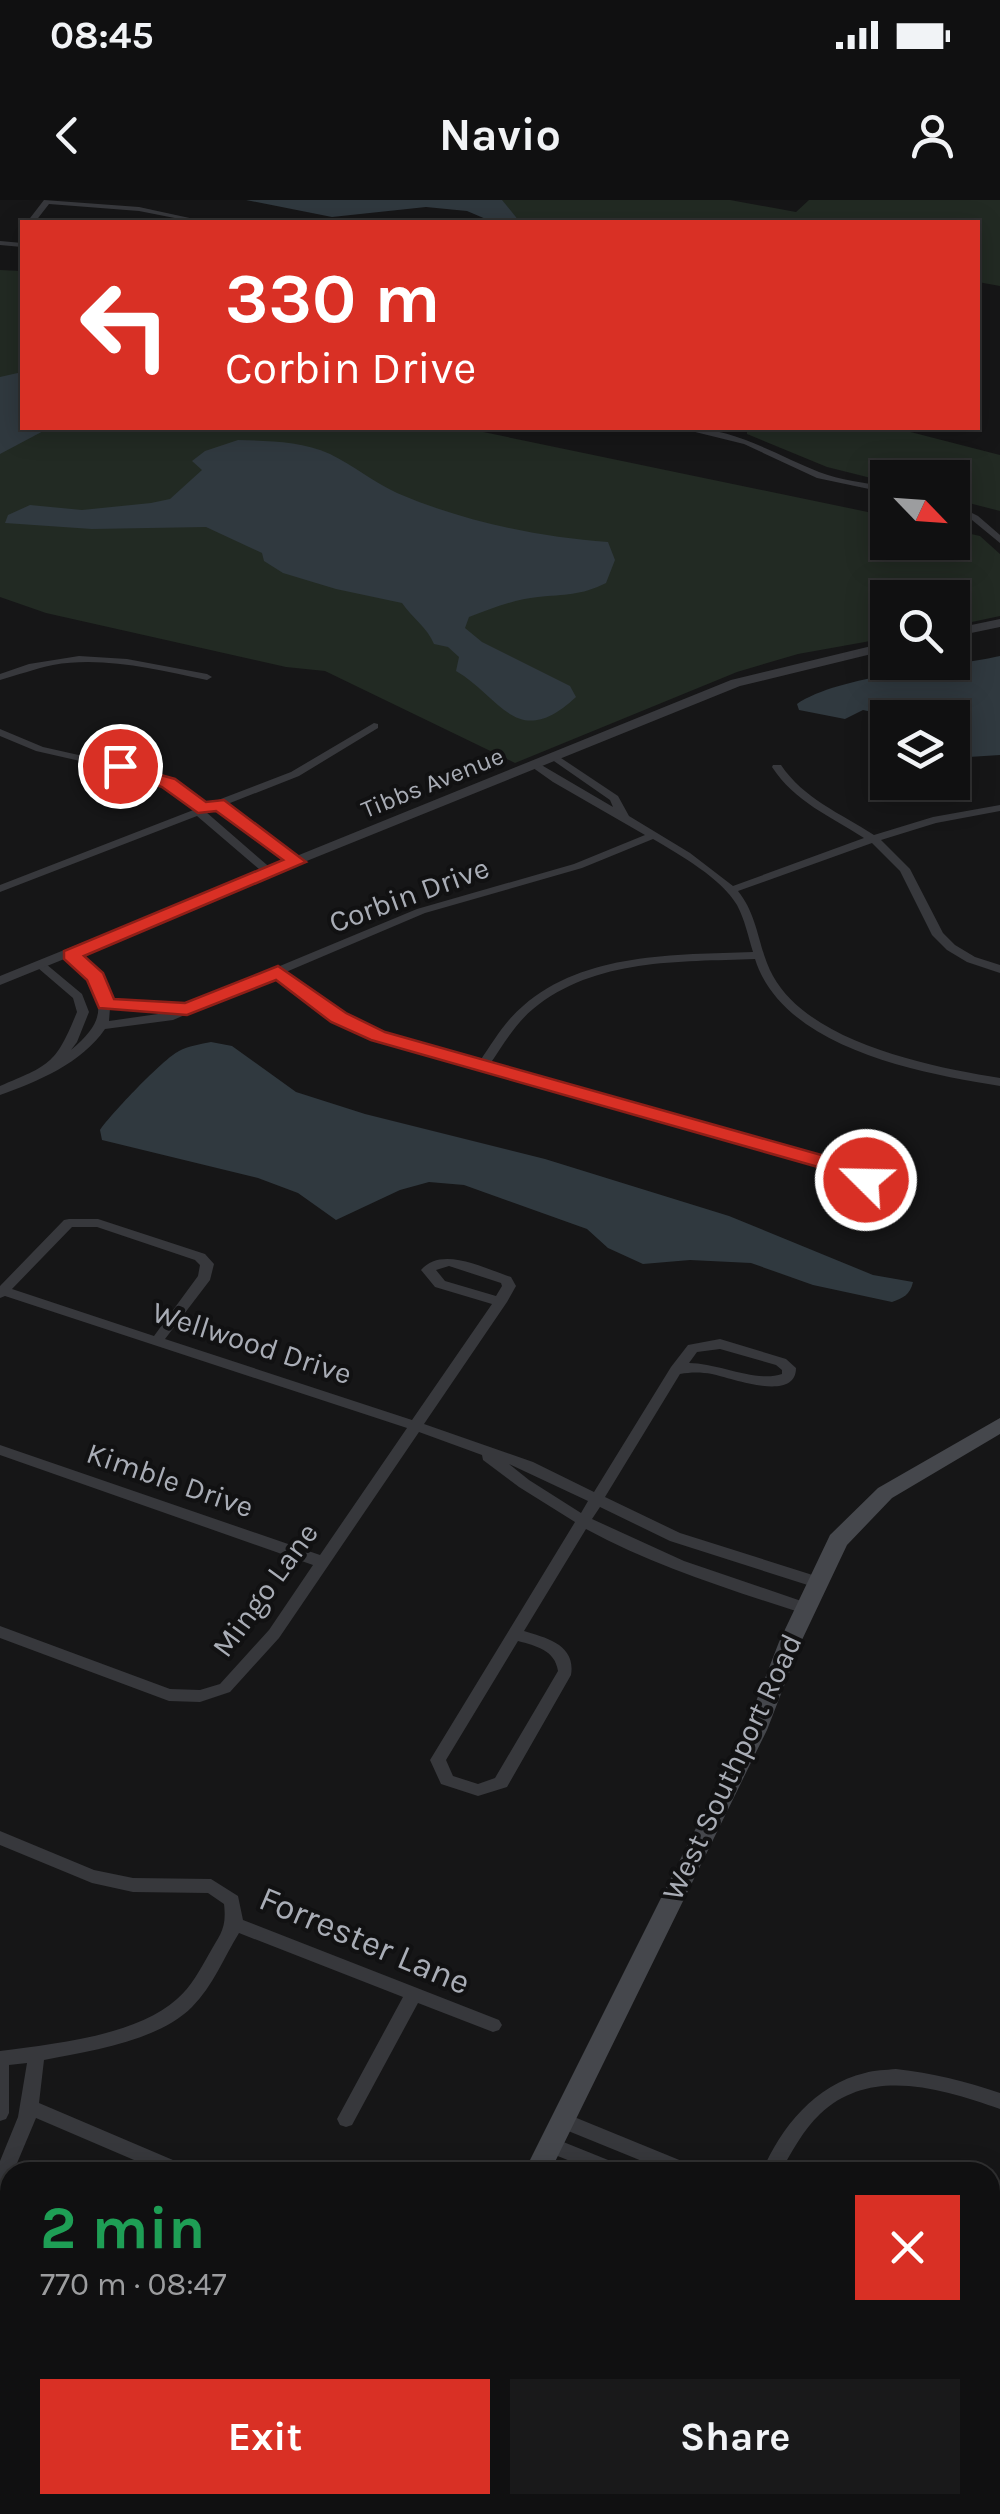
<!DOCTYPE html>
<meta charset="utf-8">
<style>
:root{--surface:#101011;--page:#19191a;--text:#f1f3f6;--muted:#9c9d9f;--line:#303031;--accent:#d93025}
body{margin:0;font-family:Karla,sans-serif;background:var(--page);color:var(--text);height:100vh;display:flex;flex-direction:column;font-size:38px;white-space:nowrap}
*{box-sizing:border-box;margin:0}
p{font-size:32px;color:var(--muted)}
.icon{flex:none;width:55px;height:55px;fill:none;stroke:currentColor;stroke-width:2;stroke-linecap:round;stroke-linejoin:round}
.map{position:relative;flex:1;overflow:hidden}
.sheet{position:absolute;left:0px;top:1962px;width:1000px;height:352px;display:flex;flex-direction:column;background:var(--surface);border-radius:30px 30px 0 0;box-shadow:0 5px 25px #0003,0 0 0 2px var(--line)}
.sheet>*{flex:none}
.top-card{position:absolute;left:20px;top:20px;width:960px;height:210px;border-radius:0px;box-shadow:0 5px 25px #0003,0 0 0 2px var(--line);background:#d93025;color:#fff;overflow:hidden}
.needle{width:65px;rotate:115deg}
.controls{position:absolute;left:870px;top:260px;display:grid;gap:20px}
.controls a{display:grid;place-items:center;width:100px;height:100px;border-radius:0px;background:var(--surface);box-shadow:0 5px 25px #0003,0 0 0 2px var(--line);font-size:50px}
.pin{position:absolute;display:grid;place-items:center;width:85px;height:85px;color:#fff;margin:-42px;border:5px solid #fff;border-radius:50%;box-shadow:0 2px 10px #0007}
.me{position:absolute;width:110px;margin:-55px;rotate:293deg;stroke-linejoin:round;filter:drop-shadow(0 0 8px #0008)}
.turn{display:flex;align-items:center;gap:35px;height:210px;padding:0 40px;font-size:45px}
.turn .icon{width:130px;height:130px;stroke-width:2.5}
.turn b{display:block;font-size:70px;line-height:85px}
.round{display:grid;place-items:center;flex:none;width:105px;height:105px;border-radius:0px;background:var(--page)}
.headline{display:flex;align-items:center;justify-content:space-between;height:170px;padding:0 40px}
h1{font-size:60px;font-weight:700;line-height:75px;color:#1e9e55}
.primary-button{display:flex;gap:20px;margin-top:auto;padding:20px 40px}
.primary-button a{flex:1;height:115px;border-radius:0px;background:var(--accent);color:#fff;font-size:40px;font-weight:700;line-height:115px;text-align:center}
.primary-button a+a{background:var(--page);color:var(--text)}
.status{display:flex;justify-content:space-between;align-items:center;height:70px;padding:0 50px;background:var(--surface);direction:ltr}
.status svg{height:28px;fill:currentColor}
header{display:flex;justify-content:space-between;align-items:center;height:130px;padding:0 40px;background:var(--surface);font-size:45px;font-weight:700}
.map>svg:first-child{display:block}
.green{fill:#222a23}
.water{fill:#30393f}
.lines{fill:none;stroke-linecap:round;stroke-linejoin:round}
.minor{fill:#37383c;fill-rule:evenodd}
.tertiary{fill:#37383c;fill-rule:evenodd}
.secondary{fill:#45474c;fill-rule:evenodd}
.route{fill:#d93025;stroke:#8d1f18;stroke-width:2.5}
.labels{text-anchor:middle;stroke-width:8;stroke-linejoin:round;paint-order:stroke}
.far-street-label{font-size:25px;fill:#a9adb6;stroke:#111112}
.street-label{font-size:30px;fill:#a9adb6;stroke:#111112}
.near-street-label{font-size:35px;fill:#a9adb6;stroke:#111112}
</style>
<div class="status"><b>08:45</b><svg viewBox="0 0 49 12"><path d="M0 12V9h3v3zM5 12V6h3v6zM10 12V3h3v9zM15 12V0h3v12zM26 1h20v11H26zM47 4h2v5h-2z"/></svg></div>
<header><svg class="icon" aria-label="back" viewBox="0 0 24 24"><path d="M15 5l-7 7 7 7"/></svg>Navio<svg class="icon" aria-label="person" viewBox="0 0 24 24"><circle cx="12" cy="8" r="4"/><path d="M4 21q1-7 8-7t8 7"/></svg></header>
<div class="map">
<svg width="1000" height="2314" viewBox="0 0 1000 2314">
<rect width="100%" height="100%" fill="#161617"/>
<g class="green">
<polygon points="500,0 730,0 796,12 809,0 1000,0 1000,86 978,82 978,22 520,22"/>
<polygon points="0,70 22,71 22,228 464,228 887,316 888,342 952,342 953,330 980,336 1000,354 1000,416 953,426 952,398 888,398 887,438 798,454 737,472 515,563 325,471 286,467 46,413 0,397"/>
<polygon points="747,228 895,228 1000,255 1000,311 953,299 952,278 888,278 887,282 827,267 747,234"/>
</g>
<g class="water">
<polygon points="246,0 502,0 520,22 493,22 467,11 426,7 332,17"/>
<polygon points="22,172 22,228 49,228 0,254 0,177"/>
<path d="M238 240C269 241 301 241 330 254 353 265 373 282 397 293 462 321 537 337 608 342L615 360 606 383C580 396 565 394 538 397 515 399 490 409 469 417L465 428 482 442 570 486 576 497C517 552 501 497 456 471L459 457 448 447 434 444C427 427 412 418 402 403L336 389 283 373 264 361 262 353 206 327 92 329 5 323 8 315 30 305 82 310 151 303 170 299 202 270 192 261 205 251Z"/>
<path d="M1000 456V555L953 558V542L966 535 953 528 952 518 895 517 863 510 845 519 799 510 797 504C839 475 947 468 1000 456Z"/>
<path d="M211 842 232 846 296 892 365 914 545 959 729 1016 873 1075 913 1082C910 1095 903 1098 892 1102L813 1085 751 1063 690 1060 643 1064 608 1048 587 1029 464 985 429 982 400 990 336 1020 298 993 258 978 102 940 100 930C111 914 163 859 179 851 188 846 201 844 211 842Z"/>
<polygon points="990,2039 1000,2042 1000,2191 990,2187"/>
</g>
<g class="lines">
<g class="minor">
<polygon points="44,0 139,7 208,22 195,22 139,11 49,4 35,22 27,22"/>
<polygon points="0,41 22,43 22,47 0,45"/>
<path d="M679 228C729 225 774 254 819 272 840 280 865 283 888 287V293L817 278 744 244Z"/>
<polygon points="952,303 978,316 1000,335 1000,343 972,320 952,310"/>
<path d="M79 456 127 459 207 474 212 477 207 480C157 470 104 456 53 465 34 469 18 475 0 480V474L29 464Z"/>
<polygon points="374,523 378,524 378,528 299,576 225,605 301,660 301,664 293,664 216,609 206,612 274,671 274,675 266,675 197,616 0,692 0,685 196,609 142,575 36,551 0,536 0,529 43,547 150,571 205,605 291,572"/>
<path d="M555 554 618 596 629 616 690 653 733 686 864 638C830 616 795 602 772 567L773 565H781C804 599 840 613 874 635L933 617 1000 605V611L936 623 881 640 910 669 943 733 955 745 975 757 1000 765V773L967 762 947 750 932 735 900 671 872 643 738 691C759 717 758 749 773 776 810 843 931 867 1000 878V886C919 873 783 848 755 759 679 762 595 758 533 809 515 824 503 845 490 864L837 961 879 984 880 987 879 990H869L827 967 374 839 334 821 276 776 173 820 105 829C82 863 37 882 0 895V886C50 865 56 864 77 812L73 798 38 768V764H46L82 794 89 812 77 842 71 850C115 814 100 793 67 757V753H75L99 778 110 801 186 805 417 709 574 664 645 635 553 582 529 565 530 563H538L613 607 610 600 551 559V555ZM653 639C680 655 721 678 737 705 745 720 748 736 753 752 675 755 585 752 523 806 505 821 493 842 480 861L382 833 342 815 286 772 425 713 582 668ZM110 808 172 812 109 821Z"/>
<path d="M69 1019H98L205 1054 214 1064 210 1080 165 1139 412 1220 492 1104 435 1087 421 1070C442 1045 485 1069 511 1077L516 1086 507 1102 424 1224 533 1262 594 1292 671 1167 688 1145 720 1139 786 1159 796 1168C796 1203 731 1178 712 1174 701 1172 691 1172 680 1174L605 1297 680 1333 822 1378 824 1382 822 1386 817 1388 670 1341 600 1307 592 1319 684 1361 810 1404 813 1408 810 1412 805 1414C731 1390 654 1366 586 1329L524 1431C547 1438 576 1445 571 1475L507 1587 478 1596 441 1584 430 1560 575 1322 519 1287 483 1260 482 1255 419 1232 279 1438 230 1492 200 1502 169 1501 0 1438V1426L170 1489 200 1490 220 1484 269 1430 313 1365 0 1255V1245L320 1355 407 1228 5 1096 0 1098V1086L64 1020ZM72 1027H97L195 1060 200 1065 198 1076 154 1136 12 1089ZM449 1066 501 1083 502 1086 496 1096 445 1081 436 1070ZM720 1149 776 1165 782 1170V1174C756 1183 718 1163 689 1163L697 1152ZM509 1264 588 1301 581 1313 529 1280ZM518 1441C536 1446 555 1450 558 1471L495 1578 478 1584 453 1576 446 1560Z"/>
<path d="M0 1631 94 1670 133 1678 211 1679 238 1696 243 1720 499 1820 502 1825 499 1830 493 1832 418 1803 352 1925 346 1927 340 1925 337 1919 403 1797 239 1733C224 1757 213 1786 192 1807 158 1841 91 1851 44 1860L39 1903 187 1966 190 1972H162L36 1918 15 1968 10 1972 6 1984 0 1986V1961L18 1917 27 1863 9 1865V1913L6 1919 0 1921V1851C53 1844 136 1836 177 1799 191 1787 200 1770 209 1754 220 1734 227 1729 224 1704L208 1693 133 1692 92 1683 0 1645Z"/>
<path d="M896 1869C932 1873 965 1881 1000 1893V1909C942 1889 871 1866 820 1914 803 1930 792 1952 780 1972H762C781 1927 815 1885 865 1873 874 1870 886 1870 896 1869Z"/>
<polygon points="562,1912 694,1966 697,1972 669,1972 556,1926 553,1920 556,1914"/>
<polygon points="551,1937 623,1966 626,1972 598,1972 545,1951 542,1945 545,1939"/>
<polygon points="878,2305 911,2305 916,2307 919,2314 886,2314 881,2312"/>
</g>
<g class="tertiary">
<polygon points="1000,419 1000,427 952,437 952,429"/>
<polygon points="888,442 888,450 740,486 0,785 0,776 731,480"/>
<polygon points="0,2035 10,2039 10,2062 0,2058"/>
<polygon points="0,2088 10,2092 10,2115 0,2111"/>
<polygon points="248,2305 289,2305 294,2314 253,2314"/>
<polygon points="376,2305 413,2305 418,2314 381,2314"/>
</g>
<g class="secondary">
<polygon points="1000,1218 1000,1234 892,1298 847,1345 801,1442 767,1530 550,1972 524,1972 745,1530 779,1442 830,1335 878,1288"/>
<polygon points="349,2305 379,2305 376,2314 346,2314"/>
</g>
</g>
<polygon class="route" points="114,562 175,579 206,602 224,600 306,662 84,756 103,773 114,799 185,803 278,766 346,813 385,832 839,960 876,980 866,987 825,969 371,840 331,822 276,780 187,815 99,808 87,780 64,759 64,751 283,660 216,611 198,613 162,587 114,569"/>
<g class="labels">
<g class="far-street-label">
<text transform="translate(432 582) rotate(-22)" y="9">Tibbs Avenue</text>
</g>
<g class="street-label">
<text transform="translate(409 695) rotate(-20)" y="10">Corbin Drive</text>
<text transform="translate(252 1143) rotate(18)" y="10">Wellwood Drive</text>
<text transform="translate(170 1280) rotate(19)" y="10">Kimble Drive</text>
<text transform="translate(265 1390) rotate(-54)" y="10">Mingo Lane</text>
<text transform="translate(732 1567) rotate(-65)" y="10">West Southport Road</text>
</g>
<g class="near-street-label">
<text transform="translate(365 1740) rotate(23)" y="12">Forrester Lane</text>
</g>
</g>
</svg>
<div class="controls">
<a><svg class="needle" viewBox="-14 -14 28 28"><path d="M0-13l5 13h-10z" fill="#e53935"/><path d="M0 13l5-13h-10z" fill="#9c9d9f"/></svg></a>
<a><svg class="icon" aria-label="search" viewBox="0 0 24 24"><circle cx="10" cy="10" r="6"/><path d="M15 15l6 6"/></svg></a>
<a><svg class="icon" aria-label="layers" viewBox="0 0 24 24"><path d="M12 4l9 5-9 5-9-5zM3 14l9 5 9-5"/></svg></a>
</div>
<div class="pin" style="left:120px;top:566px;background:#d93025"><svg class="icon" aria-label="arrive" viewBox="0 0 24 24"><path d="M6 21V4h12l-3 4 3 4H6"/></svg></div>
<svg class="me" style="left:866px;top:980px" viewBox="-20 -20 40 40"><circle r="17" fill="#d93025" stroke="#fff" stroke-width="3"/><path d="M0-11L8 9 0 5-8 9z" fill="#fff"/></svg>
<div class="top-card">
<div class="turn"><svg class="icon" aria-label="left" viewBox="0 0 24 24"><path d="M17 20v-9H6M10 6l-5 5 5 5"/></svg><div><b>330 m</b>Corbin Drive</div></div>
</div>
<section class="sheet">
<div class="headline"><div><h1>2 min</h1><p>770 m · 08:47</p></div><a class="round" style="background:#d93025;color:#fff"><svg class="icon" aria-label="close" viewBox="0 0 24 24"><path d="M6 6l12 12M18 6L6 18"/></svg></a></div>
<div class="primary-button"><a>Exit</a><a>Share</a></div>
</section>
</div>
